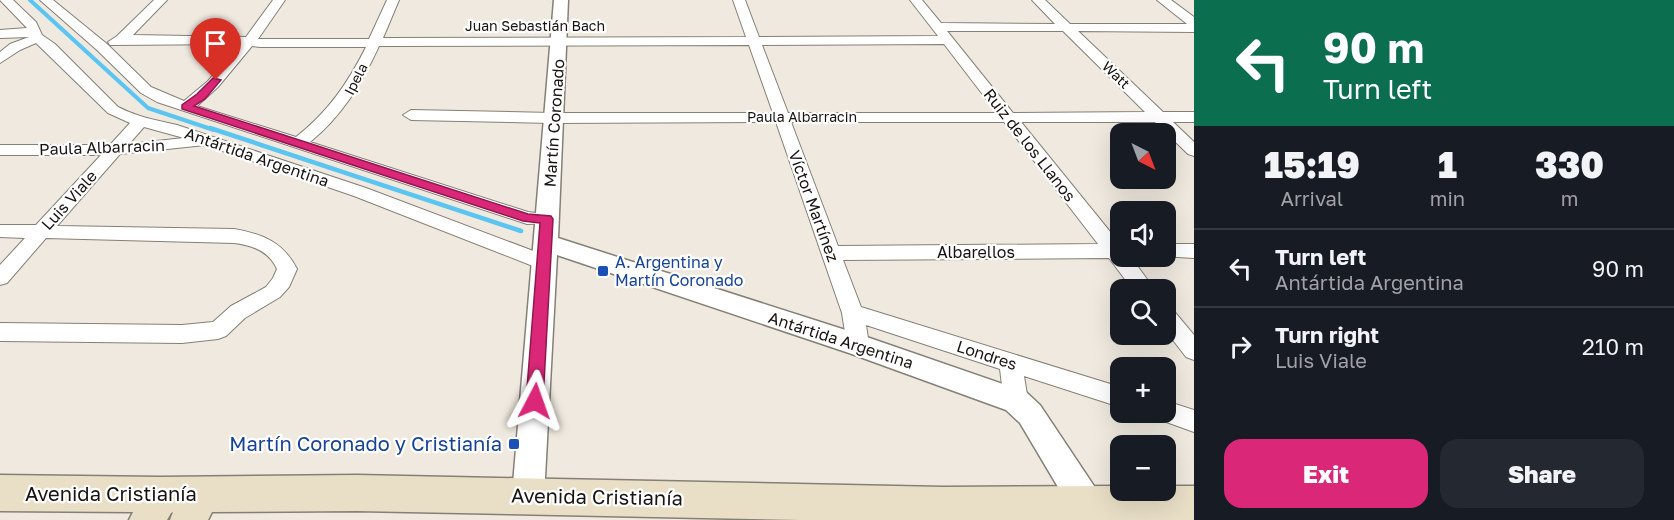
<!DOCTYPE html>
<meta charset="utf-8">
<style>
:root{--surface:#171b24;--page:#242831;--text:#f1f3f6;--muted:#9ea1a6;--line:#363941;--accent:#db2777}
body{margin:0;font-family:"Golos Text",sans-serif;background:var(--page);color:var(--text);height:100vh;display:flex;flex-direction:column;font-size:22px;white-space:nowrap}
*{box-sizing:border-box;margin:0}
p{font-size:20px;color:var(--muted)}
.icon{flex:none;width:33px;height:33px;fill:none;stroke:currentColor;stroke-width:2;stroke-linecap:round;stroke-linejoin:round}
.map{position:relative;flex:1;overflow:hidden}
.panel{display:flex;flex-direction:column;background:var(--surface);width:480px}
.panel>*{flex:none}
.guide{background:#0b6e4f;color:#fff;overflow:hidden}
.needle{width:39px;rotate:138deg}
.fabs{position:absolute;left:1110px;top:123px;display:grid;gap:12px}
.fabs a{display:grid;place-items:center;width:66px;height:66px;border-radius:12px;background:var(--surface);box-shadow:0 6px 24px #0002;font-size:30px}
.pin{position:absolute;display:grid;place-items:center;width:51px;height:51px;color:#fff;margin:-62px -26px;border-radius:50% 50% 50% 0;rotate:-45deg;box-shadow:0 0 6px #0007}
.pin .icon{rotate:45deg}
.me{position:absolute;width:66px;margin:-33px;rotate:4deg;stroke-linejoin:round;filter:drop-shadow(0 0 4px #0008)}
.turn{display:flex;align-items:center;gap:21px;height:126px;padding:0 30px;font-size:27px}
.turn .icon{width:78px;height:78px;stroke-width:2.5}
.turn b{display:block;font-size:42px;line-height:51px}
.eta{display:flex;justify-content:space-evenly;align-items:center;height:102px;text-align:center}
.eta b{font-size:36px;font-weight:800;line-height:42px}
.action{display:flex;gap:12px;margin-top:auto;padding:12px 30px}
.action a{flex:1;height:69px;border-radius:18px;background:var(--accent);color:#fff;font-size:24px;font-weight:800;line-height:69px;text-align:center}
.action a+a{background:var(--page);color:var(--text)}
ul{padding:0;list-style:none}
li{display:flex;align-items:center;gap:18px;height:78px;padding:0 30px;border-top:2px solid var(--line)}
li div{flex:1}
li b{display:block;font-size:22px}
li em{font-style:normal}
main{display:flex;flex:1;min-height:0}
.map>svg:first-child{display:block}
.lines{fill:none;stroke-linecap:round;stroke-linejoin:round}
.stream-far1{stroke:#59c5f0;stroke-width:4}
.stream{stroke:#59c5f0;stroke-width:4.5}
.minor-casing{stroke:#858076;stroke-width:2}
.tertiary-casing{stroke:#858076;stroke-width:3}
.secondary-casing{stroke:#858076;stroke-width:3}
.minor{fill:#fff;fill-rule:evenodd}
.tertiary{fill:#fff;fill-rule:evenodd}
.secondary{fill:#e9dfc7;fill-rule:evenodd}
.route{fill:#db2777;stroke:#8e194d;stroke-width:1.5}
.transit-dot{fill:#1a4fb4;stroke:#fff;stroke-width:2}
.labels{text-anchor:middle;stroke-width:4.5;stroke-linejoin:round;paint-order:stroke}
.far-street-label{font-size:14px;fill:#171512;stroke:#fff}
.street-label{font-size:16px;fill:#171512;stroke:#fff}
.transit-label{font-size:16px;fill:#164399;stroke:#fff;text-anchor:start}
.near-transit-label{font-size:20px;fill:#164399;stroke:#fff;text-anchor:end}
.near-street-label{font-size:20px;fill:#171512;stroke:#fff}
</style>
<main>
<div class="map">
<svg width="1194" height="520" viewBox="0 0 1194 520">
<rect width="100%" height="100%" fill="#efe9df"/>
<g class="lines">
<polyline class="stream-far1" points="30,0 148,108 214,130"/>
<polyline class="stream" points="210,128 521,231"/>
<defs>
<g id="minor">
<path d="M0 0H13L36 22 42 35 55 44 118 107C137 117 156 120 177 125L366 188 552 258 555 263 552 268 545 270 538 268 354 196 205 145 120 154 57 226 234 229C263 234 283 242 297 269L289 287 280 297 245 318 226 336 218 339 182 343 0 341V323L182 325 213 322 231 306 266 287 273 278 277 269C269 251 252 245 234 243L46 238 7 283 0 285V265L25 238 0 237V225H36L101 155H0V145H110L130 123 108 113 36 43 20 50 0 63V52L10 44 29 37 0 38V30L27 28ZM144 127 184 138 129 144Z"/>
<path d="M40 0H53L107 44 151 87 184 101 208 81 240 44 110 45 108 42 117 36 154 0H167L133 35 246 37 273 0H285L258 39H369L387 0H399L383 38 746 37 733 0H745L759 37 938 36 910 0H922L941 23 1055 24 1032 0H1045L1070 24H1187L1157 0H1171L1194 17V32L1078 31 1163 112H1194V122H1173L1194 142V156L1188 154 1155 122H1021L1120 244V256H1130L1155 290H1133L1109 258 843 260 861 307 1120 387V407L1024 376 1028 401 1024 408 1016 411 1008 408 1004 401 1000 369 866 325 869 345 866 351 858 354 850 351 847 345 842 313 776 122 552 123 411 120 403 115 411 110 552 113H773L749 45 379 46C362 83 342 116 310 142L528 212 553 215 556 219 553 223 527 224 157 102 141 93 97 50ZM947 31H1063L1145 112 1013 113ZM944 44 997 113H788L762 45ZM252 46 260 47H366C348 83 328 112 296 137L197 106 218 87ZM791 122H1004L1098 244 838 246Z"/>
<polygon points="1166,244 1194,244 1194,258 1161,256 1166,256"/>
<polygon points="1166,308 1173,310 1194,335 1194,360 1186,357 1166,331"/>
<polygon points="1166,401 1194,410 1194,432 1158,419 1154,412 1166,412"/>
</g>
<polygon id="tertiary" points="554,0 568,0 558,238 858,334 1026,392 1040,405 1098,492 1102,503 1098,514 1086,519 1074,514 1020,423 1006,410 849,353 557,255 544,496 539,507 528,512 517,507 512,496"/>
<polygon id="secondary" points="0,475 160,477 357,475 943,487 1120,486 1120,490 1166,490 1166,486 1194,486 1194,520 801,520 357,511 212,512 208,520 170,520 173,512 171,513 167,520 129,520 133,512 0,511"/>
</defs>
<use href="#minor" class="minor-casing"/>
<use href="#tertiary" class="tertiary-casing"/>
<use href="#secondary" class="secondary-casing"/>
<use href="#minor" class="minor"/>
<use href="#tertiary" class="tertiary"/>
<use href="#secondary" class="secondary"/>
</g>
<polygon class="route" points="213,78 221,80 205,99 194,106 528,214 551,216 553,219 543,401 540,406 535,408 529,406 526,401 540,223 523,221 182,109 182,105 197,94"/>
<g class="transit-dot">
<rect x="597" y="265" width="12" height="12" rx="3"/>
<rect x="508" y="438" width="12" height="12" rx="3"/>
</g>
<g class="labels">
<g class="far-street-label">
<text x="535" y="31">Juan Sebastián Bach</text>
<text transform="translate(1116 75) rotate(44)" y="5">Watt</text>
<text transform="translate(356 79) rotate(-63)" y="5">Ipela</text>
<text x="802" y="122">Paula Albarracin</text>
</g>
<g class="street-label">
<text transform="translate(554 123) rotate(-86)" y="6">Martín Coronado</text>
<text transform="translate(1030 145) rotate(52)" y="6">Ruiz de los Llanos</text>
<text transform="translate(102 147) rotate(-2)" y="6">Paula Albarracin</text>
<text transform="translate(257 157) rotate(19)" y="6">Antártida Argentina</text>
<text transform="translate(69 200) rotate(-48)" y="6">Luis Viale</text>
<text transform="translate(814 206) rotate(70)" y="6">Víctor Martínez</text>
<text x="976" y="258">Albarellos</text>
<text transform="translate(841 340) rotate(18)" y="6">Antártida Argentina</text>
<text transform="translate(987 355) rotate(18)" y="6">Londres</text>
</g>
<g class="transit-label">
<text x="615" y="268">A. Argentina y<tspan x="615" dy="18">Martín Coronado</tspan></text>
</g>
<g class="near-transit-label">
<text x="502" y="451">Martín Coronado y Cristianía</text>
</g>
<g class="near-street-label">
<text x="111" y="501">Avenida Cristianía</text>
<text transform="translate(597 497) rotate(1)" y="7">Avenida Cristianía</text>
</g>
</g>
</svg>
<div class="fabs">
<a><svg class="needle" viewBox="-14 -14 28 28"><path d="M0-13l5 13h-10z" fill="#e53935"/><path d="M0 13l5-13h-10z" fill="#9ea1a6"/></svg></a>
<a><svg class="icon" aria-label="sound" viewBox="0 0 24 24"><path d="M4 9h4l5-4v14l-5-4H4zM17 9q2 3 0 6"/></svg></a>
<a><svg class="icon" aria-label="search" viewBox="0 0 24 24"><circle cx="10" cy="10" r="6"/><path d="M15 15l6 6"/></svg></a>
<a>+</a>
<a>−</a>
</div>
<div class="pin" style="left:216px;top:80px;background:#d93025"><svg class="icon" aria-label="arrive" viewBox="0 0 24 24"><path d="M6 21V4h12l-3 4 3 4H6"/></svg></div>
<svg class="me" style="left:535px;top:401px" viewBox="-20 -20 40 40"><path d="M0-17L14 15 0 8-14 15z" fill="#db2777" stroke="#fff" stroke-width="4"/></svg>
</div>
<section class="panel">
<div class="guide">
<div class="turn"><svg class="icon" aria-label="left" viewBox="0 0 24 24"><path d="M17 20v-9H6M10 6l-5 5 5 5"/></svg><div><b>90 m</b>Turn left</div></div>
</div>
<div class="eta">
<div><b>15:19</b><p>Arrival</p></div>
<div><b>1</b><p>min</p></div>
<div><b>330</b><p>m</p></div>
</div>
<ul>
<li><svg class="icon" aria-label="left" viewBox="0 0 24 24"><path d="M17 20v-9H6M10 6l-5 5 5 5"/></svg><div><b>Turn left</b><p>Antártida Argentina</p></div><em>90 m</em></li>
<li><svg class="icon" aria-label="right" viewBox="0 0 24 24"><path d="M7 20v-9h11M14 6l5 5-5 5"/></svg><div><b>Turn right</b><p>Luis Viale</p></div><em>210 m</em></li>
</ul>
<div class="action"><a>Exit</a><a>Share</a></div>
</section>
</main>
